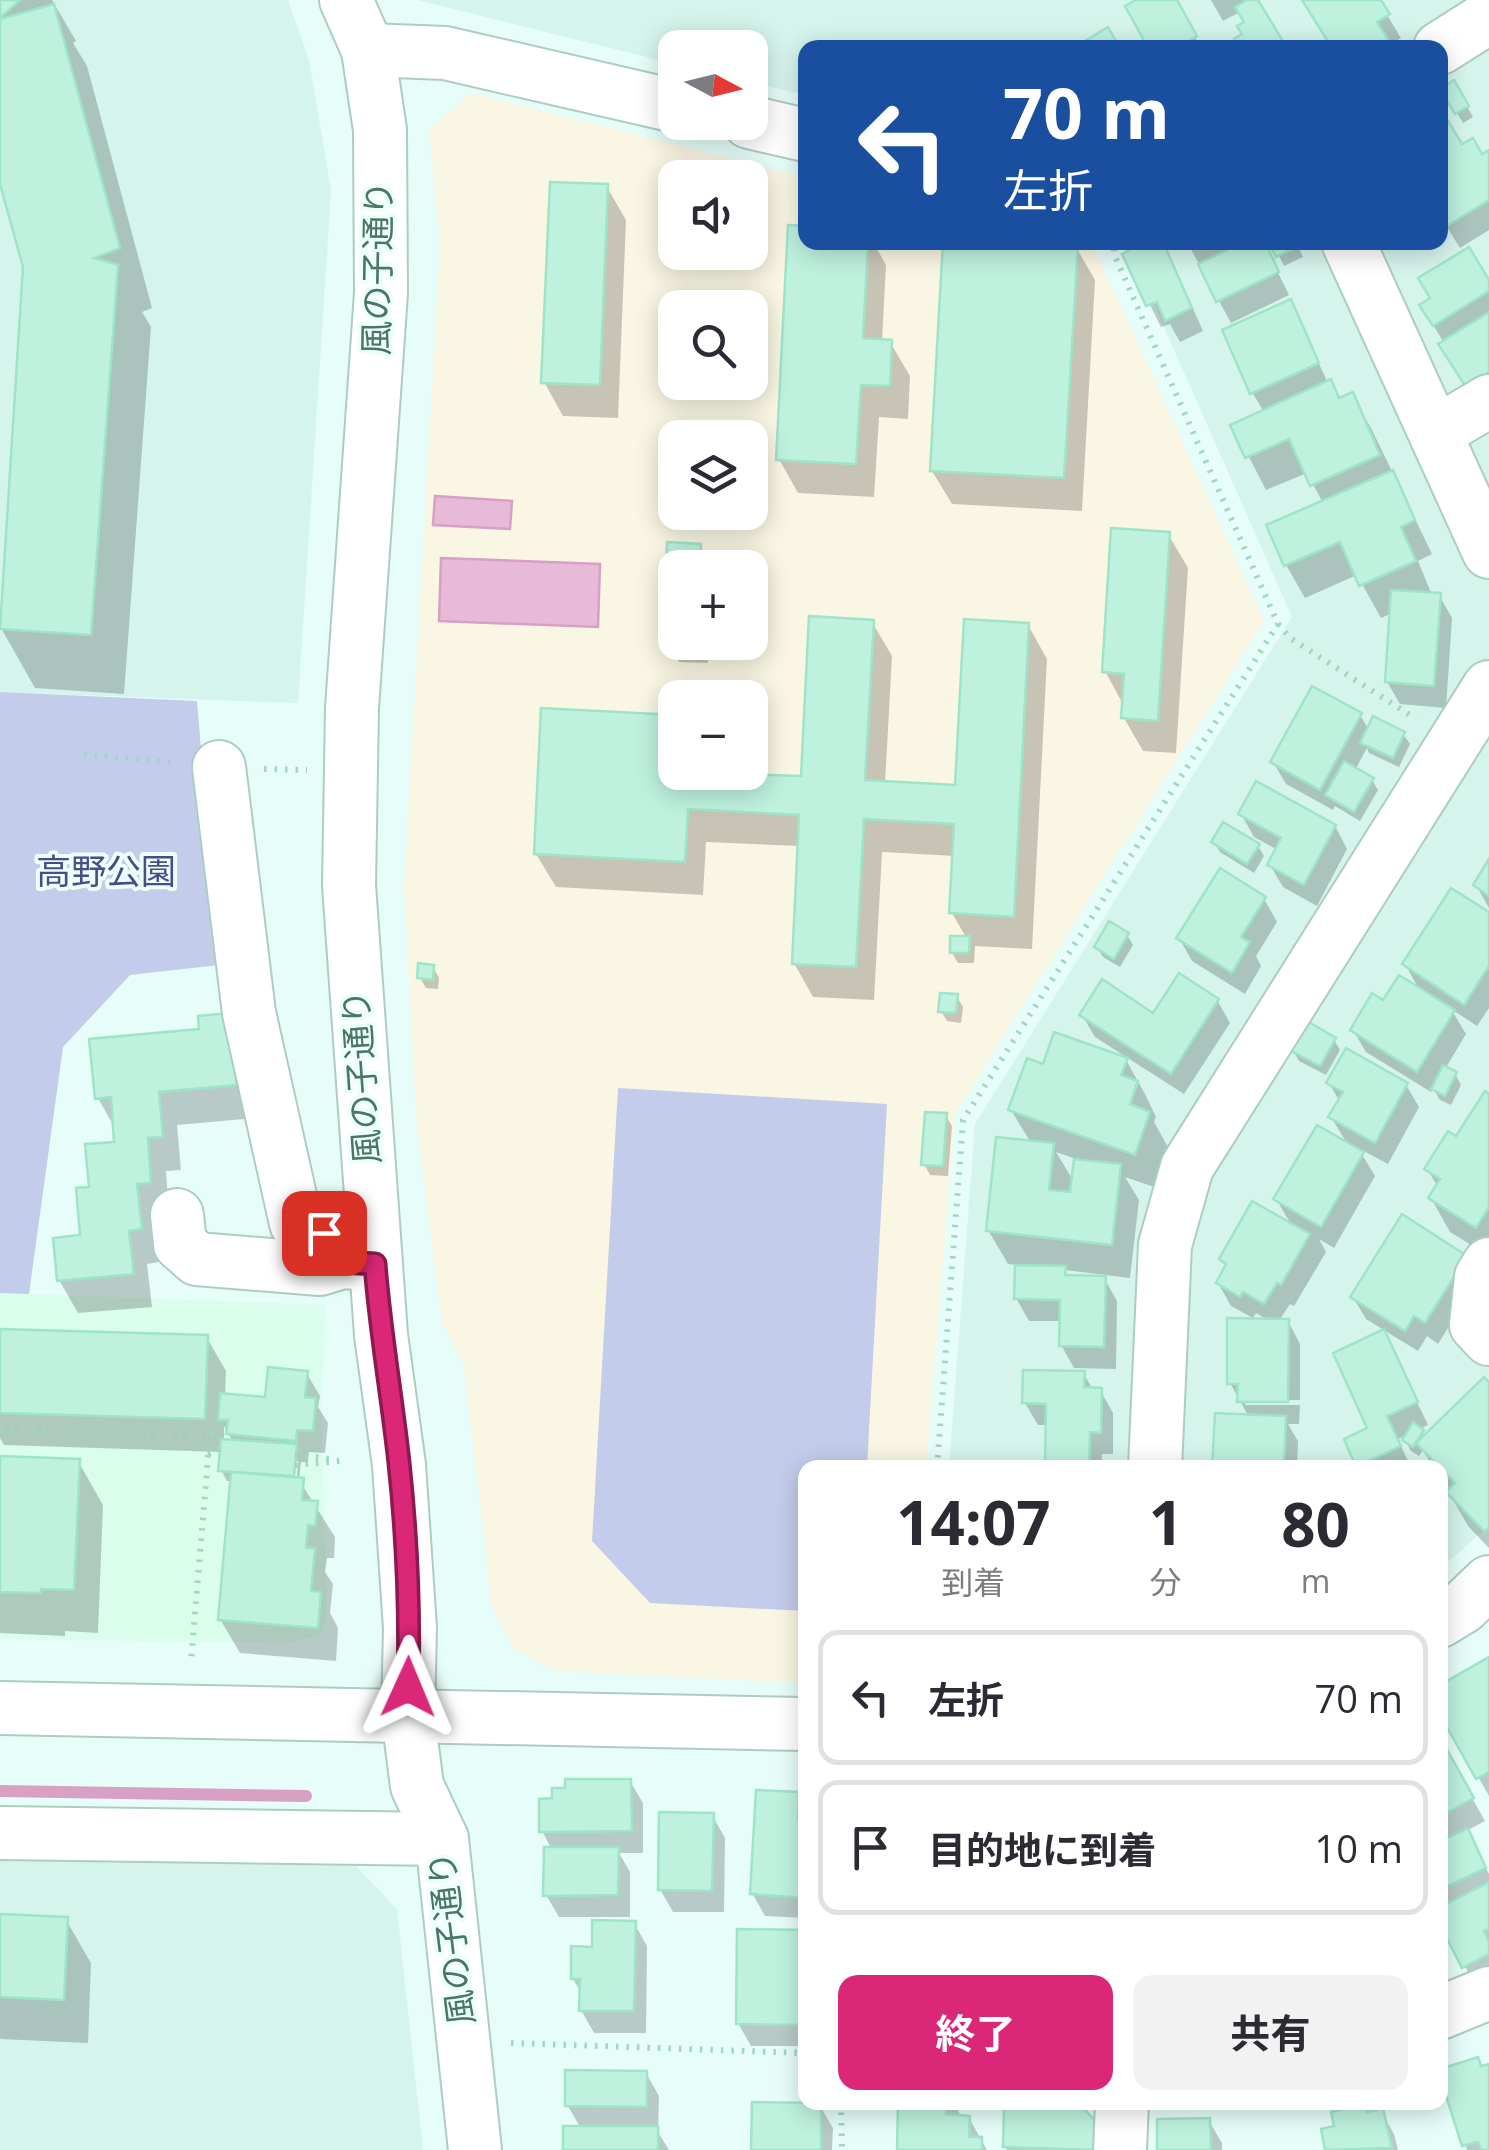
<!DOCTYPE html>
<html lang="ja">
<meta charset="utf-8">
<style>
:root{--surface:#fff;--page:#f2f2f3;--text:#2b2b33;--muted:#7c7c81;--line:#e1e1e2;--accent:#db2777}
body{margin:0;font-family:"Open Sans","Noto Sans JP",sans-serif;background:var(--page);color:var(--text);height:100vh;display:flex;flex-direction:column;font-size:38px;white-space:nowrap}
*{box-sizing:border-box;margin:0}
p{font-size:32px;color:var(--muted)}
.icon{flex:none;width:55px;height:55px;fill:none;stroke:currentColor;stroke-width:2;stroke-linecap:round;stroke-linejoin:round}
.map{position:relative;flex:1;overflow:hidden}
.details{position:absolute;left:798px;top:1460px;width:650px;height:650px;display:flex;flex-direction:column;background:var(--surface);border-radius:20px;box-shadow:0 5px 25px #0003}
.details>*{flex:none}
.guide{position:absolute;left:798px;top:40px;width:650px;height:210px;border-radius:20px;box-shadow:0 5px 25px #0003;background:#1a4fa0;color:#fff;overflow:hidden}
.needle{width:65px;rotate:97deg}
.controls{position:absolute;left:658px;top:30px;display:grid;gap:20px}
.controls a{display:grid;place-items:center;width:110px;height:110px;border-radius:20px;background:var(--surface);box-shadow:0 5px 25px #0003;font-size:50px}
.pin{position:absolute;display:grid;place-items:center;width:85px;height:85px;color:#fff;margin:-42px;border-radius:20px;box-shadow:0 5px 15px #0006}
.me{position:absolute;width:110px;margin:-55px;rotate:1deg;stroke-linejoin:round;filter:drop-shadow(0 0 8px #0008)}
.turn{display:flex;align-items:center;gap:35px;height:210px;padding:0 40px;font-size:45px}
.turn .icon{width:130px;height:130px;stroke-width:2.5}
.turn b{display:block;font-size:70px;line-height:85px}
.eta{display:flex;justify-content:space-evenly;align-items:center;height:170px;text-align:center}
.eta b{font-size:60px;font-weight:700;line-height:70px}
.button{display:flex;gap:20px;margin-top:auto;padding:20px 40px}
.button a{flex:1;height:115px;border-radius:20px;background:var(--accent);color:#fff;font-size:40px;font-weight:700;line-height:115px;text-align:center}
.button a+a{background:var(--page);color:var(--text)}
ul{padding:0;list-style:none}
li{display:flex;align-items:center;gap:30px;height:135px;margin:0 20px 15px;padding:0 20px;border:5px solid var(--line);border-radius:20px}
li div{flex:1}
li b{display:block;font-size:38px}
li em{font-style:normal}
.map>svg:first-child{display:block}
.residential{fill:#d5f4ec}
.commercial{fill:#dafdec}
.education{fill:#f9f6e3;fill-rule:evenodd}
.green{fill:#c4cceb}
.water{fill:#e7bad7;stroke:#d8a0c4;stroke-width:2.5}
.shadow{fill:#0003;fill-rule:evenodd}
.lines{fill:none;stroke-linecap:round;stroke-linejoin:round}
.stream{stroke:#d8a0c4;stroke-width:12}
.building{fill:#bef2de;stroke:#9ee5c8;stroke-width:2.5}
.minor-casing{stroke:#accec2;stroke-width:56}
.path{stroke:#a0d7c1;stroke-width:6;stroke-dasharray:2.5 8;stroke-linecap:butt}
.minor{stroke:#fff;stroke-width:52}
.route-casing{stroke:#8e194d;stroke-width:25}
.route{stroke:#db2777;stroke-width:18}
.labels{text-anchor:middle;stroke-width:8;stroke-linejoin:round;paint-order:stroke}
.street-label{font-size:35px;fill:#4a7663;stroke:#edfffc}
.park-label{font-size:35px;fill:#484d88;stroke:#edfffc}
</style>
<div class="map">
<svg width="1489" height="2150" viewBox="0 0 1489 2150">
<rect width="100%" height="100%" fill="#e6fdf9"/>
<g class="residential">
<polygon points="0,0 288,0 309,60 331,191 298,703 0,692"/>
<polygon points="417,0 1489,0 1489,1526 1440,1569 1440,1468 949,1467 975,1124 1292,617 1127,243 1440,242 1440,48 805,48 805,95 750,82 750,48 675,48 675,64"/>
<polygon points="0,1852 352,1862 397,1909 423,2150 0,2150"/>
</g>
<polygon class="commercial" points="0,1293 326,1305 321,1407 327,1616 319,1636 288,1643 0,1639"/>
<path class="education" d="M471 93 805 177V242L1099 243 1097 254 1264 621 955 1113 926 1467 805 1468V1683L553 1671 514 1649 492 1608 464 1367 442 1321 417 1127 404 887 440 245 429 130ZM675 178H750V252H675ZM675 308H750V382H675ZM675 438H750V512H675ZM675 568H750V642H675ZM675 698H750V772H675Z"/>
<g class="green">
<polygon points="0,692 197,701 219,965 130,975 63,1047 29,1294 0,1293"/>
<polygon points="618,1088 887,1104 867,1467 805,1468 805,1611 650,1603 592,1541"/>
</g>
<g class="water">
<polygon points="435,496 512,501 510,529 433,525"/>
<polygon points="441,558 600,564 598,627 439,621"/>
</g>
<g class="shadow">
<polygon points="0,0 52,0 76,41 73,43 87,66 152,308 142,312 151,327 124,694 35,688 1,628 25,266 0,174"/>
<polygon points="1141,0 1175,0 1201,48 1151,48"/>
<polygon points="1211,0 1261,0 1257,2 1245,35 1247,23 1240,12 1223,21"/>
<polygon points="1304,0 1378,0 1401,38 1389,45 1391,48 1334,48"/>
<polygon points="1454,83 1473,117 1463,123 1443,90"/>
<polygon points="1440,113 1461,148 1482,157 1489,153 1489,230 1460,248 1440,216"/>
<polygon points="607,187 626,220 618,418 563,416 544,382"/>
<polygon points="805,229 805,242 873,242 886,265 882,342 890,342 910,376 908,419 879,417 874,497 798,493 779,459"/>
<polygon points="945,242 1076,247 1095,280 1082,511 952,504 932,471"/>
<polygon points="1187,242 1263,242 1289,295 1231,323"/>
<polygon points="1272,242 1296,242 1303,257 1284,266"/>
<polygon points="1168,253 1203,331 1180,342 1170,324 1161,327 1125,255"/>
<polygon points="1489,285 1489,403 1444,343 1422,306 1433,299"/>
<polygon points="1290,302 1328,383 1340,400 1352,395 1371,428 1432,554 1418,561 1432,595 1439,595 1452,618 1446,708 1400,704 1387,682 1392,613 1381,618 1357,575 1305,598 1286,565 1323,503 1307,473 1266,490 1233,426 1264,412 1252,392"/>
<polygon points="1168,534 1188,568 1176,753 1143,751 1124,718 1124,706 1105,671"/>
<polygon points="669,545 699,546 712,568 675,568 675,642 709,642 708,663 679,662 666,640"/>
<polygon points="872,622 892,656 885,784 958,787 1028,625 1047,659 1032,949 975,946 974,963 958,963 952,953 967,939 952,913 955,856 882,852 874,1000 813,997 794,963 800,846 706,842 703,895 556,887 536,854 675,718 675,772 803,778"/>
<polygon points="1360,715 1369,730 1403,734 1410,744 1399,767 1369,753 1367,748 1355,770 1372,780 1378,790 1360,821 1335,806 1333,810 1286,784 1273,762"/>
<polygon points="1241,814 1335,826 1347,849 1317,906 1283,887 1270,865 1278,850 1254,837"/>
<polygon points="1214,842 1258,846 1264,856 1254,873 1220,852"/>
<polygon points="1489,864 1489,908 1476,885"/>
<polygon points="1264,899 1277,922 1256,956 1261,966 1245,994 1192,961 1179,938"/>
<polygon points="1489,915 1489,1008 1477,1026 1451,1009 1466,1034 1445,1069 1455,1074 1461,1085 1451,1105 1440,1100 1433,1088 1431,1092 1366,1052 1353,1030 1384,1004 1420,991 1405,964"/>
<polygon points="1127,935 1133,945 1120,967 1103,957 1097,947"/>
<polygon points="433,967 439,978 438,989 426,988 420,978"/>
<polygon points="957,997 963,1007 961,1023 947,1021 941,1011"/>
<polygon points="1217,1000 1230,1023 1184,1094 1095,1037 1082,1015 1154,1016"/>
<polygon points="229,1016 255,1118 177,1125 181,1170 166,1171 169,1216 155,1217 159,1262 147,1264 152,1307 78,1313 59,1280 83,1237 92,1189 117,1144 116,1130 98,1098"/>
<polygon points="1334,1040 1340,1050 1326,1075 1299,1061 1293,1050"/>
<path d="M1126 1060 1145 1094 1156 1117 1154 1122 1168 1147 1154 1187 1125 1177 1139 1200 1130 1278 1065 1270 1069 1278H1104L1117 1301 1116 1369 1074 1368 1061 1345 1062 1321H1029L1016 1298 1017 1265 1008 1264 988 1230 1031 1143 1011 1110 1044 1068ZM1056 1152 1076 1159 1074 1182Z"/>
<polygon points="1329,1083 1406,1085 1419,1107 1388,1164 1358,1148 1375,1176 1334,1248 1319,1239 1326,1252 1294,1306 1290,1304 1279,1321 1288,1321 1300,1344 1300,1400 1245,1400 1245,1405 1300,1405 1299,1424 1288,1424 1298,1441 1297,1468 1215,1468 1249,1417 1230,1383 1270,1321 1256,1313 1253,1318 1231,1306 1218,1283 1227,1267 1222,1259 1292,1226 1276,1199 1348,1145 1331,1117 1340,1102"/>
<polygon points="1489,1097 1489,1256 1450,1232 1431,1198 1438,1187 1427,1169 1457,1140"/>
<polygon points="946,1116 952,1126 948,1176 930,1175 924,1164"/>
<polygon points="1403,1218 1478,1280 1438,1344 1427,1336 1418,1351 1366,1319 1353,1297"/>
<path d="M0 1331 207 1338 226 1371 225 1396 267 1400 307 1374 320 1396 318 1407 328 1423 325 1453 309 1452 308 1462H301L299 1480 335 1537 334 1558H327L325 1572 333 1584 330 1613 338 1628 336 1661 240 1653 220 1619 233 1481H227L221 1470 222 1452 4 1445 0 1438ZM224 1426 233 1442 224 1441ZM293 1461H298L296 1489H291Z"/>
<polygon points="1383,1332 1428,1425 1419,1429 1426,1437 1489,1386 1489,1548 1468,1526 1449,1493 1451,1490 1440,1479 1440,1468 1433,1468 1423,1450 1419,1456 1411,1451 1405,1440 1409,1434 1398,1439 1411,1468 1360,1468 1347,1440 1371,1429"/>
<polygon points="1084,1374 1093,1390 1100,1390 1113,1413 1113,1454 1102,1454 1101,1468 1047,1468 1048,1425 1038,1425 1025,1403"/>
<polygon points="0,1458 78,1461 103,1505 98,1633 65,1631 65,1636 0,1633"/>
<polygon points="1489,1660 1489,1796 1440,1710 1440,1688"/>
<polygon points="1440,1741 1485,1821 1466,1831 1489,1874 1489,1982 1477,1989 1440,1919 1440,1910 1447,1906 1440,1894"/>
<polygon points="630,1781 643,1803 643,1853 619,1853 630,1872 630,1917 559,1917 546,1895 552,1850 542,1831"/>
<polygon points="798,1795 805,1807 805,1918 765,1916 752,1893"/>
<polygon points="712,1815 725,1838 724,1912 673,1912 660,1889"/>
<polygon points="0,1917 66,1920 91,1963 88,2043 0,2039"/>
<polygon points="634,1923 647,1946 646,2033 594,2033 581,2010 582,1994 573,1979"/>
<polygon points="805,1933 805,2046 751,2046 738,2023"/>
<polygon points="1489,2066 1489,2150 1467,2150 1441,2072"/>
<polygon points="646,2073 659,2096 658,2132 669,2150 565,2150 581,2129 568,2106"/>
<polygon points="901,2102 953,2102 962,2118 969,2118 987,2150 899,2150"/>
<polygon points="820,2106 833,2128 832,2150 754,2150"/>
<polygon points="1364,2106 1369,2114 1381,2111 1394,2134 1398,2150 1328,2150 1324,2131 1337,2127"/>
<polygon points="1209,2121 1222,2143 1222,2150 1160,2150"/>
<polygon points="1005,2147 1107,2150 1007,2150"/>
</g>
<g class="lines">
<polyline class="stream" points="0,1791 306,1796"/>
</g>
<g class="building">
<polygon points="0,0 20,0 0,18"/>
<polygon points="1136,0 1177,0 1197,36 1177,48 1148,48 1125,6"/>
<polygon points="1247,0 1258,0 1287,48 1239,48 1234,39 1242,34 1237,26 1244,22 1235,7"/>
<polygon points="1302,0 1381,0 1390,14 1377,22 1392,45 1388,48 1332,48"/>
<polygon points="54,4 120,248 94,258 118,265 91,635 0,629 23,267 0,184 0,19"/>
<polygon points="1108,27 1120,48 1074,48"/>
<polygon points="1454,80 1469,106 1455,114 1440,89"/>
<polygon points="1440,108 1462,144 1473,138 1482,154 1489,150 1489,200 1445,227 1440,220"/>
<polygon points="550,182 608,184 600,385 541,383"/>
<polygon points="788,225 805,226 805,242 868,242 863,338 892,340 890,386 861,385 856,464 776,460"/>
<polygon points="943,242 1078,244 1064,478 930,471"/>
<polygon points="1163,242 1192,308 1165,321 1157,302 1146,306 1122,254 1144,242"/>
<polygon points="1244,242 1265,242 1279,272 1216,302 1198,264"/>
<polygon points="1269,242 1297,242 1299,246 1276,257"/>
<polygon points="1469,247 1489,280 1489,291 1433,326 1419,305 1430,298 1418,278"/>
<polygon points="1291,299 1319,363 1250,394 1222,330"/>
<polygon points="1489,312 1489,372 1466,387 1438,344"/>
<polygon points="1331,379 1339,398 1353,392 1380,455 1310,486 1289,439 1245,458 1230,425"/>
<polygon points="1393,470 1415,520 1401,527 1416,561 1359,586 1340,542 1284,566 1266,525"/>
<polygon points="1111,528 1170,532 1158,721 1121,718 1124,674 1102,672"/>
<polygon points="667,542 701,544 700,568 675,568 675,641 663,640"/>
<polygon points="1391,590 1441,593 1434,686 1385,682"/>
<polygon points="809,616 874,620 865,780 955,785 964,619 1029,623 1014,917 949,913 954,824 864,819 856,967 792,964 799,815 688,809 685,862 534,854 541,708 675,715 675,772 801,776"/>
<polygon points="1312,686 1362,713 1320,790 1270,762"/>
<polygon points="1373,716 1405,732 1393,758 1360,743"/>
<polygon points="1344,761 1374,778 1354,812 1325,795"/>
<polygon points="1256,781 1336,825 1304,885 1267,865 1281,838 1238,814"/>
<polygon points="1223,822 1260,844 1247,864 1211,842"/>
<polygon points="1489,859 1489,896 1473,885"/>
<polygon points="1220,868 1266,897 1241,937 1250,942 1232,973 1176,938"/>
<polygon points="1451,888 1489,912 1489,966 1464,1005 1402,964"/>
<polygon points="1109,921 1129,933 1114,959 1094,947"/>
<polygon points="950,936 970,936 969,953 950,953"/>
<polygon points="418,963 434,965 433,980 417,978"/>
<polygon points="1179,973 1219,999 1171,1074 1079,1015 1102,979 1153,1013"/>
<polygon points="1399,975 1455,1010 1417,1072 1350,1030 1372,993 1383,1000"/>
<polygon points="940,993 958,994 956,1013 938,1012"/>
<polygon points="230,1013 237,1085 159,1092 163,1137 148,1138 151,1183 137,1184 142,1229 129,1231 134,1274 57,1281 53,1238 80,1235 76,1188 89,1187 85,1144 114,1142 111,1097 95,1099 89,1039 199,1029 198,1016"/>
<polygon points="1307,1021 1336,1038 1320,1066 1290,1050"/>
<polygon points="1054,1032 1128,1058 1121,1075 1138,1081 1130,1104 1150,1112 1135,1155 1008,1110 1027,1058 1043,1064"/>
<polygon points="1346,1048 1408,1083 1375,1143 1328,1117 1343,1092 1326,1083"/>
<polygon points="1443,1065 1457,1072 1445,1096 1431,1089"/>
<polygon points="1485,1091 1489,1094 1489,1207 1476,1228 1428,1198 1440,1179 1424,1169 1448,1131 1456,1136"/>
<polygon points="925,1112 947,1113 943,1166 921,1165"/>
<polygon points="1317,1125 1364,1152 1321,1227 1273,1199"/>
<polygon points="996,1137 1054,1143 1049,1190 1070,1192 1074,1159 1121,1164 1112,1245 986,1231"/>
<polygon points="1252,1201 1310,1234 1281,1285 1277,1283 1264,1304 1243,1292 1240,1297 1216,1283 1226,1264 1219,1259"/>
<polygon points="1402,1214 1467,1256 1425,1323 1414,1316 1405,1331 1350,1297"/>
<polygon points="1015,1265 1066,1266 1065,1275 1106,1276 1104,1347 1059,1346 1060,1300 1014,1299"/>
<polygon points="1227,1318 1289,1319 1288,1402 1237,1402 1238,1384 1227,1384"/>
<polygon points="0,1329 208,1335 205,1419 0,1413"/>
<polygon points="1384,1329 1418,1402 1387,1416 1401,1446 1356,1467 1344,1439 1367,1428 1333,1353"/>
<polygon points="268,1367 308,1371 305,1397 316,1398 313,1431 297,1430 296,1441 226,1434 228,1420 218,1420 220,1393 265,1397"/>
<polygon points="1023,1370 1085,1371 1084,1387 1102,1388 1101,1433 1090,1432 1089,1468 1045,1468 1046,1404 1022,1403"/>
<polygon points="1484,1377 1489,1382 1489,1528 1485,1532 1446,1492 1455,1483 1416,1443"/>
<polygon points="1215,1413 1286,1416 1284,1468 1212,1468"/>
<polygon points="1413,1422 1424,1430 1413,1447 1402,1440"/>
<polygon points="221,1439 297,1444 294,1476 218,1471"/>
<polygon points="0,1456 80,1459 74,1590 41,1589 41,1593 0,1592"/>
<polygon points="231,1472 304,1478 302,1500 318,1501 315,1526 308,1525 306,1548 315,1548 311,1591 321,1592 318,1628 218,1620"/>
<polygon points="1489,1657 1489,1772 1476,1779 1440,1715 1440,1685"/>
<polygon points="1440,1737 1474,1798 1440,1817"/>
<polygon points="565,1779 631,1779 632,1831 539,1832 539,1799 552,1798 552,1788 565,1788"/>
<polygon points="756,1790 799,1792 798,1820 805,1820 805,1898 750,1894"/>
<polygon points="659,1812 714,1813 712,1891 658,1890"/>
<polygon points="1468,1828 1486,1868 1440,1890 1440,1841"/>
<polygon points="544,1847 619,1847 618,1895 543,1896"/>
<polygon points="1489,1882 1489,1929 1484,1931 1489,1942 1489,1954 1462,1968 1440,1925 1440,1907"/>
<polygon points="0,1914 68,1917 64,2000 0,1997"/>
<polygon points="592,1920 636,1921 634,2011 579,2011 580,1979 571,1979 571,1946 592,1947"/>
<polygon points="737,1929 805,1930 805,2025 736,2024"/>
<polygon points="1478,2057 1481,2066 1489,2064 1489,2150 1481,2150 1478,2142 1462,2146 1440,2077 1440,2069"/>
<polygon points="565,2070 647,2071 647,2107 565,2106"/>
<polygon points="752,2102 821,2103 821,2150 751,2150"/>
<polygon points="898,2102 947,2102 946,2114 970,2116 969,2137 982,2137 982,2150 897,2150"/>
<polygon points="1004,2102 1078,2102 1096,2122 1095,2150 1003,2147"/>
<polygon points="1365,2103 1367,2112 1383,2108 1392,2148 1325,2150 1321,2129 1334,2126 1331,2112"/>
<polygon points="1210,2118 1211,2150 1157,2150 1157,2119"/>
<rect x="563" y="2126" width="95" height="24"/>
</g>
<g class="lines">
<defs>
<g id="minor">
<polyline points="346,0 368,50 380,130 381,293 352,708 349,885 381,1335 399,1465 410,1628 408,1716 417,1786 442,1839 475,2150"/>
<polyline points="1440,48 1489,17"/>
<polyline points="368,50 445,53 675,106"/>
<polyline points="749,122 805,135"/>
<polyline points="1348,242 1489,552"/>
<polyline points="1435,433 1489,401"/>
<polyline points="219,767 249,1013 296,1223 324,1233 343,1262"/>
<polyline points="177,1215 180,1244 197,1259 320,1269 343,1262 373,1264"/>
<polyline points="1489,1264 1481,1277 1476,1325 1489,1339"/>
<polyline points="1155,1468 1165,1245 1187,1167 1489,687"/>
<polyline points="1440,1621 1463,1607 1489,1582"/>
<polyline points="0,1708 805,1724"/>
<polyline points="0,1833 442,1839"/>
<polyline points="1440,2013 1489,1993"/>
<polyline points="1120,2150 1122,2102"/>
</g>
</defs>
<use href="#minor" class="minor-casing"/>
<g class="path">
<polyline points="1278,624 1290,638 1416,719"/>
<polyline points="84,754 177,763"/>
<polyline points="264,769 307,770"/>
<polyline points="0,1430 210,1434 191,1661"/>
<polyline points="208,1454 220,1449"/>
<polyline points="295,1454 329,1459"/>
<polyline points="295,1465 340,1461"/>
<polyline points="937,1468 963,1120 1278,624 1114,254 1114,242"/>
<polyline points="511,2043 805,2053"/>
<polyline points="841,2102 842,2150"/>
</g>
<use href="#minor" class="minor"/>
</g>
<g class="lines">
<defs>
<path id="route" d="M324 1233 343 1262 375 1264C380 1331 392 1397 399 1463 407 1537 410 1613 408 1687"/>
</defs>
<use href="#route" class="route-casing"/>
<use href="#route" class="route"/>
</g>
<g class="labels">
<g class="street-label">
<text transform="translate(378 268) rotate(-89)" y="12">風の子通り</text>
<text transform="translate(362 1077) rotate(-94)" y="12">風の子通り</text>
<text transform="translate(452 1938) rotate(-97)" y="12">風の子通り</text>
</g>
<g class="park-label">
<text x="106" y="884">高野公園</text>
</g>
</g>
</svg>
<div class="controls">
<a><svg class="needle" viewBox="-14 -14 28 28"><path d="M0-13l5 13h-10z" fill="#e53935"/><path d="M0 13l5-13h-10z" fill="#7c7c81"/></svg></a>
<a><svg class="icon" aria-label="sound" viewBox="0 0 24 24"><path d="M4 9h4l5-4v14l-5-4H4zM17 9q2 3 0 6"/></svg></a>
<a><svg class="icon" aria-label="search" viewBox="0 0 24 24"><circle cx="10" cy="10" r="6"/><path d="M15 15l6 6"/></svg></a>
<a><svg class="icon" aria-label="layers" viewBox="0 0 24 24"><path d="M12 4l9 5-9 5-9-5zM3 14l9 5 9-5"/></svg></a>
<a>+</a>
<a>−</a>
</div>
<div class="pin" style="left:324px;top:1233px;background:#d93025"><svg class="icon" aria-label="arrive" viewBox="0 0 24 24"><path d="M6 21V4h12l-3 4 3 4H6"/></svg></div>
<svg class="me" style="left:408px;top:1687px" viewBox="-20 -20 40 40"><path d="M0-17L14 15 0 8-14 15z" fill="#db2777" stroke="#fff" stroke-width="4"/></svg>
<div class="guide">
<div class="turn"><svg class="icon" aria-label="left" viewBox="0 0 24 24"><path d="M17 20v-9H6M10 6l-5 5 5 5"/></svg><div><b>70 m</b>左折</div></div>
</div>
<section class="details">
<div class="eta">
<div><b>14:07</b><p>到着</p></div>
<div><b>1</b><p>分</p></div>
<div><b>80</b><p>m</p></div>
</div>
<ul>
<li><svg class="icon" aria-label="left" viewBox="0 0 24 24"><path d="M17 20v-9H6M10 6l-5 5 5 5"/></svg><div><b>左折</b></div><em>70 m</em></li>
<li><svg class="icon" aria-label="arrive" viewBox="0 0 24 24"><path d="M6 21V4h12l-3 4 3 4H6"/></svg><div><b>目的地に到着</b></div><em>10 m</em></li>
</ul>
<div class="button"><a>終了</a><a>共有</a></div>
</section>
</div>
